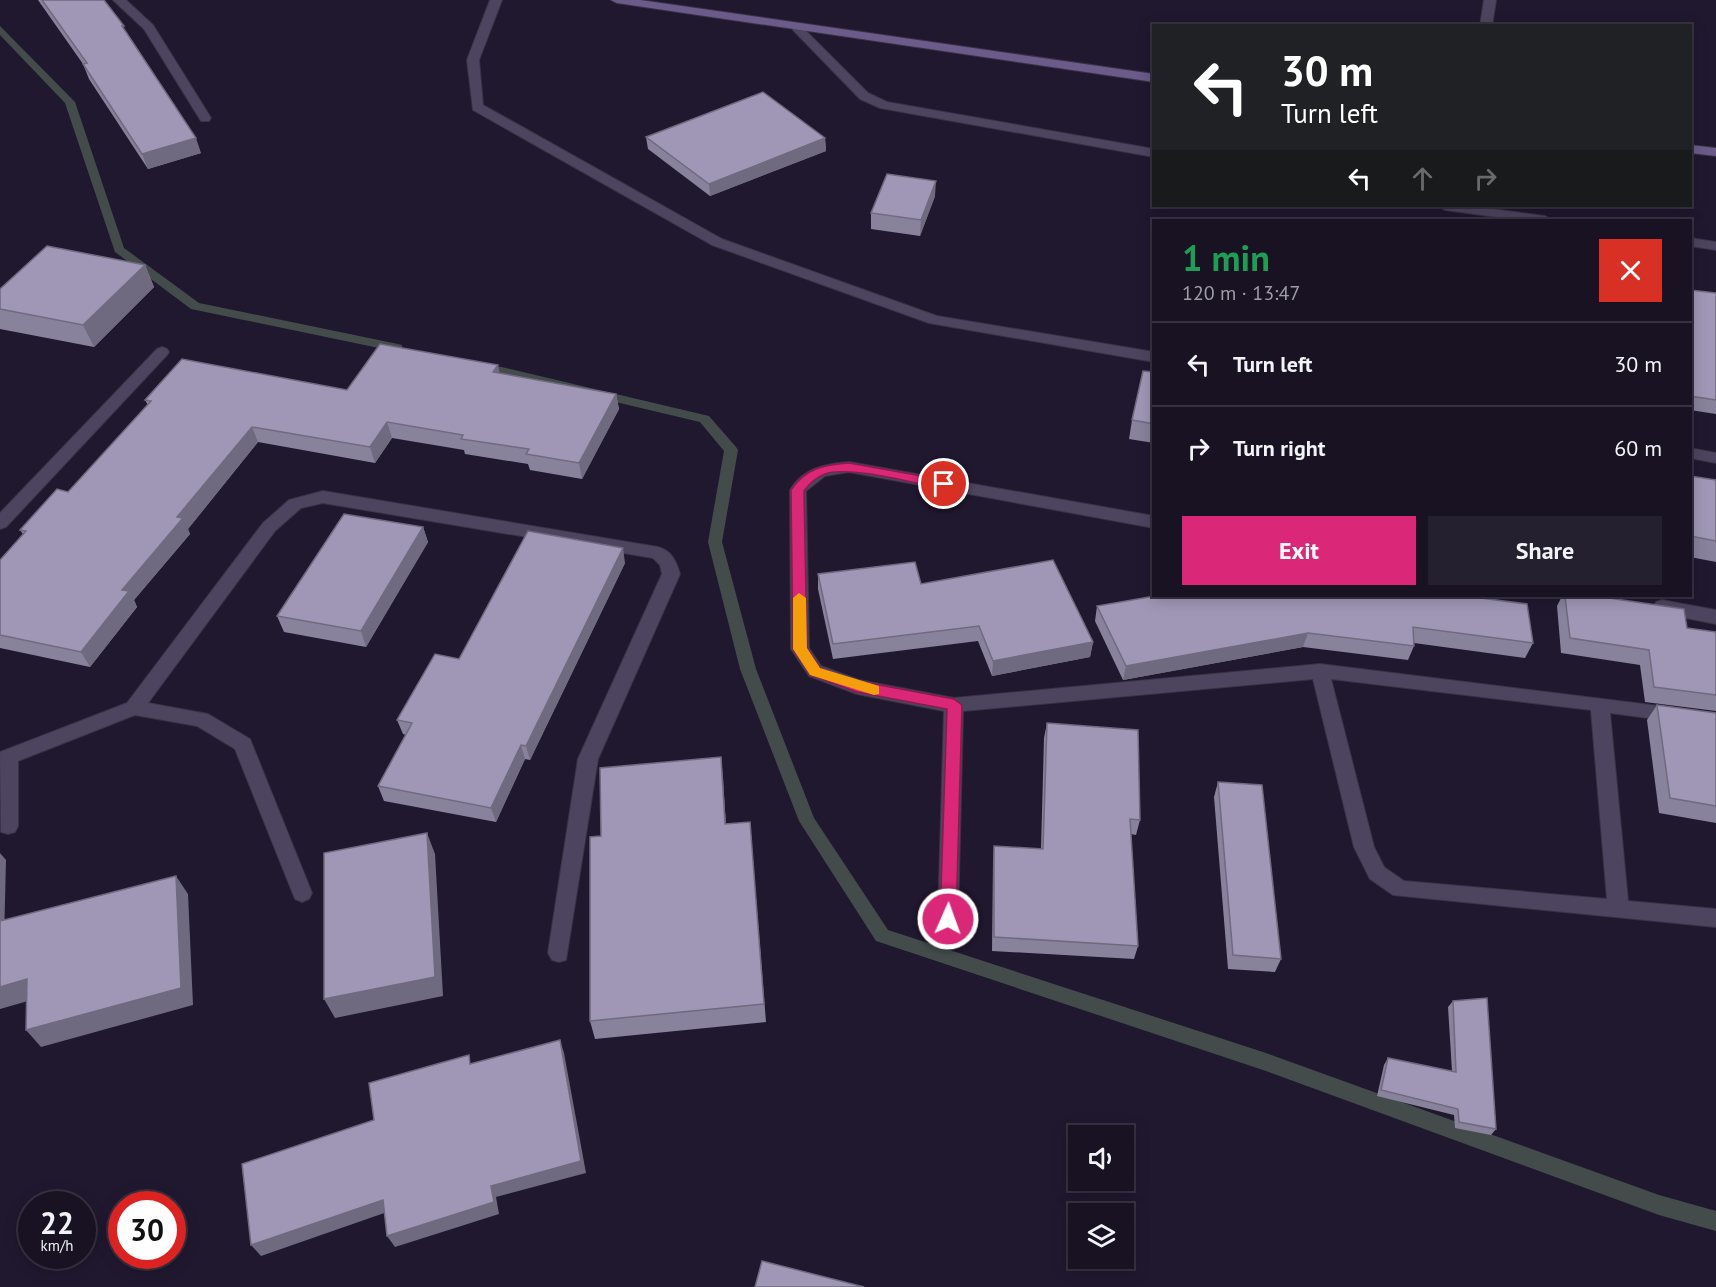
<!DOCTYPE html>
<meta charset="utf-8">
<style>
:root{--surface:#181223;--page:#252030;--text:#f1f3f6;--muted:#9f9ea6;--line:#363241;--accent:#db2777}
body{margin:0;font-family:"PT Sans",sans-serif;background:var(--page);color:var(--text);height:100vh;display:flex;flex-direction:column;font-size:22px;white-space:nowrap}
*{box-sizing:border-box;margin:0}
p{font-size:20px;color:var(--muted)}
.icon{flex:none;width:33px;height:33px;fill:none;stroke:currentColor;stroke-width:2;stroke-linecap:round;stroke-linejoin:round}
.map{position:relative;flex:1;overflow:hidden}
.panel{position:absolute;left:1152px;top:219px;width:540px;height:378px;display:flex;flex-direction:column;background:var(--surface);border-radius:0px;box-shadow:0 3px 15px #0003,0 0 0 2px var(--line)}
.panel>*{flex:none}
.top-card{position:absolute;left:1152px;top:24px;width:540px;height:183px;border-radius:0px;box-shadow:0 3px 15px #0003,0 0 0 2px var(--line);background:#202124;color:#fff;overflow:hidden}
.fabs{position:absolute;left:1068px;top:1125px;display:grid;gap:12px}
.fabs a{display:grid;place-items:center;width:66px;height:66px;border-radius:0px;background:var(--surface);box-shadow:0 3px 15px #0003,0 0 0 2px var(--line);font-size:30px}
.speed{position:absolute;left:18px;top:1191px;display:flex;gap:12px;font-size:30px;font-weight:700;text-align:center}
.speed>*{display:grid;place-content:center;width:78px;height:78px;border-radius:50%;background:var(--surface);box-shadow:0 3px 15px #0003,0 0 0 2px var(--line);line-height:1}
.speed small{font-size:15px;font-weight:400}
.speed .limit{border:9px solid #d22;background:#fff;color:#111}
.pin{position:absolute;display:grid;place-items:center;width:51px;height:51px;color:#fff;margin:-26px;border:3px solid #fff;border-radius:50%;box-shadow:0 2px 6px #0007}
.me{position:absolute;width:66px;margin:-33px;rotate:2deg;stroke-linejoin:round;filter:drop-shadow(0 0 4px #0008)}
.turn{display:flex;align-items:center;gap:21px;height:126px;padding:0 30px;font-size:27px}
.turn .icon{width:78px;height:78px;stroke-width:2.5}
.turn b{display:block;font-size:42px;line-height:51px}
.lanes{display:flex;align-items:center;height:57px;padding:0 30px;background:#0003;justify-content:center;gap:30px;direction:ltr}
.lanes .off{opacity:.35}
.round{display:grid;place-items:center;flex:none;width:63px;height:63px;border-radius:0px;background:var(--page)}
.headline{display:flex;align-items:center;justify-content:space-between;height:102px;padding:0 30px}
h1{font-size:36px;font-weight:600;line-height:45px;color:#1e9e55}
.button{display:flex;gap:12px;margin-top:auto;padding:12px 30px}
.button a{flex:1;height:69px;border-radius:0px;background:var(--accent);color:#fff;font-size:24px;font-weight:600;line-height:69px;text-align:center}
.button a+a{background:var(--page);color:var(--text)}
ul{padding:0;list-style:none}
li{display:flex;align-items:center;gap:18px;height:84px;padding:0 30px;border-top:2px solid var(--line)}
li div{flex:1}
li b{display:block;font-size:22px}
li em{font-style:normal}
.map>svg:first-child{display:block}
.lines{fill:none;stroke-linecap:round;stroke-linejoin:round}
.stream{fill:#434c4b;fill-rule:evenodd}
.street-casing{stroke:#393345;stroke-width:2}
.secondary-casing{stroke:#393345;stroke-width:2}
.street{fill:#4d455f;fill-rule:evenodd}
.secondary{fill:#6a5b8a;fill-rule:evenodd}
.wall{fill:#89829c}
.shaded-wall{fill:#6f6a7f}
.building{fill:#9f97b5;stroke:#6f6a7f;stroke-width:1.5}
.route{fill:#db2777;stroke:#8e194d;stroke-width:1.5}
.slow{fill:#f59e0b}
</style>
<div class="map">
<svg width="1716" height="1287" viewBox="0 0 1716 1287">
<rect width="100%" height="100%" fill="#20182f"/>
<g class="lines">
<g class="stream">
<polygon points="0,26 75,102 124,248 199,303 398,344 402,345 402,351 398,352 191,309 115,252 65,103 0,35"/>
<polygon points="480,362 709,416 736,447 738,450 722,542 756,669 814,818 888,930 1266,1053 1659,1195 1716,1211 1716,1231 1659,1215 1266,1071 876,941 799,821 740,669 708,542 724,451 700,422 476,369 474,366"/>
</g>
<defs>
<g id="street">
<polygon points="113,0 126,0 153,25 211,118 209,121 201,121 144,29"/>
<polygon points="490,0 502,0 479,60 483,105 722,239 937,316 1154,352 1154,362 929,323 712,245 473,110 467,60"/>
<polygon points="1484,0 1496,0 1492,26 1480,26"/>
<polygon points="793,26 801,26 868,93 887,102 1154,149 1154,157 880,108 860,99 793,30"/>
<polygon points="1438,206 1470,206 1545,216 1552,220 1519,220 1445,210"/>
<polygon points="1690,238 1716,242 1716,250 1690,246"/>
<polygon points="162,347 167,349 169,352 167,355 6,527 0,529 0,513 157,349"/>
<polygon points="1690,448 1716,453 1716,463 1690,458"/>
<path d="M849 462 1154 516V528L849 472 825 476 806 491 809 648 821 666 859 680 954 698 1320 664 1716 713V727L1610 713 1628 901 1716 909V927L1393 895 1370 879 1354 847 1313 679 963 711 958 919 955 925 948 928 941 925 938 919 944 711 857 694 809 676 791 649 790 490C803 468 825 464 849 462ZM1331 679 1591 710 1607 899 1404 881 1384 867 1374 847Z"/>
<path d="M323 491 658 547C672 551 676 561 680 574L598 759 566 960 559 962 552 960 548 953 578 759 662 574 660 565 653 558 323 503 301 508 275 531 148 703 208 714 250 739 312 893 309 899 302 902 295 899 235 749 197 726 135 715 18 761V826L15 832 8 834 1 832 0 752 127 703 263 523 289 500Z"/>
<polygon points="1662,600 1716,610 1716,624 1656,612 1653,607 1656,602"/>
</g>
<g id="secondary">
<polygon points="611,0 640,0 1154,74 1154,82 617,3"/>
<polygon points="1690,145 1716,148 1716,156 1690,153"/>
</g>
</defs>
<use href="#street" class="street-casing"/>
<use href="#secondary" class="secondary-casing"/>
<use href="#street" class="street"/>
<use href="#secondary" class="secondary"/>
</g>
<g class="wall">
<polygon points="38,0 42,0 127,35 201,153 148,169 89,79 83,64"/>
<polygon points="646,137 825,138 826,151 710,196 648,149"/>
<polygon points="935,196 920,236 871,229 871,213"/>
<polygon points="145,265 154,287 94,347 0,329 0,289"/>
<polygon points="1690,290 1716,293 1716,414 1690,410"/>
<polygon points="1154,372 1154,443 1129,439 1132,420"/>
<polygon points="500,373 616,394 619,409 582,479 530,470 528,464 465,454 464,450 392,438 375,463 258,442 188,529 190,534 134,600 137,607 90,667 0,648 0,560 23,534 20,530 68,492 148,405 145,400 347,390"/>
<polygon points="1690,476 1716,480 1716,562 1690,557"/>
<polygon points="423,527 428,542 366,647 284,632 277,616"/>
<polygon points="625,563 530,760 525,759 496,822 384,801 378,786 406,735 403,734 397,720 459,659"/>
<polygon points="818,574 921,584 1093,642 1090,657 992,676 978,641 833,659 818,589"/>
<polygon points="1465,596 1533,643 1525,658 1414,643 1414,646 1408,660 1303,647 1123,680 1095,621 1097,606"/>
<polygon points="1562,596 1595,596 1687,628 1716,632 1716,711 1645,702 1640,665 1561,653 1557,606"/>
<polygon points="1657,705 1716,713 1716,823 1659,813 1647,720"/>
<polygon points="1047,723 1140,820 1136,835 1131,834 1138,946 1134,959 992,951 993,860 994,846 1041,849 1044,738"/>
<polygon points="721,757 726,824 750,822 766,1022 595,1039 590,1021"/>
<polygon points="1218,782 1281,959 1275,972 1228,969 1214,797"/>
<polygon points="1453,1001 1496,1129 1491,1135 1455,1128 1454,1115 1377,1096 1384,1065 1388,1058 1452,1071 1448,1007"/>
</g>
<g class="shaded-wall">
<polygon points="196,138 201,153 148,169 142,154"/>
<polygon points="825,138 826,151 710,196 709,184"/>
<polygon points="936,181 935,196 920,236 921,220"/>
<polygon points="145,265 154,287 94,347 83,325"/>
<polygon points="498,365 501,381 493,372"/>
<polygon points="616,394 619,409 582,479 579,463"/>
<polygon points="387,422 392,438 375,463 370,447"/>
<polygon points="252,427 258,442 188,529 190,534 134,600 137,607 90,667 81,652 122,590 177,517"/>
<polygon points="423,527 428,542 366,647 361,631"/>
<polygon points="623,548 625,563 530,760 526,746"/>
<polygon points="1308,633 1303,647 1123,680 1126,666"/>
<polygon points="1093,642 1090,657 992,676 993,661"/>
<polygon points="521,745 525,759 496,822 491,808"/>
<polygon points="721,757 723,777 727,844 725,824"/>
<polygon points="427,833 435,854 443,996 335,1018 324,999"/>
<polygon points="0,853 6,860 4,941 0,936"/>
<polygon points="176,876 188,894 193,1005 41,1047 26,1030"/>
<polygon points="27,979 42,997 0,1009 0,987"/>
<polygon points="560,1040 564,1053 586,1173 496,1197 499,1214 395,1247 387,1236"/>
<polygon points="383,1200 390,1211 261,1256 251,1245"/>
</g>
<g class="building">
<polygon points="42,0 104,0 124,26 122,26 196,138 142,154 83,64 87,63"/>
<polygon points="763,92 825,138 709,184 646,137"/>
<polygon points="887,174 936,181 921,220 871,213"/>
<polygon points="47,246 145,265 83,325 0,309 0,289"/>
<polygon points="1690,290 1716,293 1716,400 1690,396"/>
<polygon points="380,344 498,365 493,372 616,394 579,463 526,454 529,449 461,439 463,435 387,422 370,447 252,427 177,517 183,518 122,590 129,591 81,652 0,635 0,560 26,531 20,530 57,489 68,492 151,401 145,400 182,359 347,390"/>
<polygon points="1143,371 1154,372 1154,424 1132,420"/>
<polygon points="1690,476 1716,480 1716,541 1690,536"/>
<polygon points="344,514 423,527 361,631 277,616"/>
<polygon points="528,531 623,548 526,746 521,745 491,808 378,786 412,723 397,720 435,654 459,659"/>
<polygon points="1053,560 1093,642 993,661 979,626 833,644 818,574 915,562 921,584"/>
<polygon points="1155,596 1465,596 1527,604 1533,643 1413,627 1414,646 1308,633 1126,666 1097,606"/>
<polygon points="1565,596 1595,596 1684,609 1687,628 1716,632 1716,695 1654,687 1649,650 1570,638"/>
<polygon points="1657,705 1716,713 1716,806 1670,798"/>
<polygon points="1047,723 1138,730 1140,820 1130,819 1138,946 994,937 994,846 1043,849"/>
<polygon points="721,757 725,824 750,822 764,1004 590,1021 590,837 601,836 600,768"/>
<polygon points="1218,782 1262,785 1281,959 1233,955"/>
<polygon points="427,833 435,977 324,999 324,853"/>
<polygon points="176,876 181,988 26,1030 27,979 0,987 0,921"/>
<polygon points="1487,998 1496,1129 1459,1122 1458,1109 1381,1090 1388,1058 1456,1072 1453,1001"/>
<polygon points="560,1040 581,1161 491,1186 494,1202 387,1236 383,1200 251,1245 242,1164 374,1120 369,1083 469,1055 470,1064"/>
<polygon points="762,1261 864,1287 755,1287"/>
</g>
<path class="route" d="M849 463 944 480 950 484 944 489C917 484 849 465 825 474 815 478 810 483 804 491L807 648 820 668 858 681 954 699 962 705 956 919 953 924H942L940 919 947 709 857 692 810 675 793 649 791 490C806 468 823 465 849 463Z"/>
<polygon class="slow" points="799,593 806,598 807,648 820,668 879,686 879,694 874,695 810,675 793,649 793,598"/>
</svg>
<div class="fabs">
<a><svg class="icon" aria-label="sound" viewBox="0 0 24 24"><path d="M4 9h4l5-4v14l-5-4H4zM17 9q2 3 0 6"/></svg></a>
<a><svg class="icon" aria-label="layers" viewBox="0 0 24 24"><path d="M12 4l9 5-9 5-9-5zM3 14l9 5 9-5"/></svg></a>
</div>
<div class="speed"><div>22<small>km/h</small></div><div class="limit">30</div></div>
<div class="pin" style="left:944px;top:484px;background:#d93025"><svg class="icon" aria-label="arrive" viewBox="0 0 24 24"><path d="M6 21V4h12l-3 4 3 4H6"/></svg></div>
<svg class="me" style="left:948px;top:919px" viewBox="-20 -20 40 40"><circle r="17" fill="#db2777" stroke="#fff" stroke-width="3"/><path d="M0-11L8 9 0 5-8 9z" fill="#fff"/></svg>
<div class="top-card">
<div class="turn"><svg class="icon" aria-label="left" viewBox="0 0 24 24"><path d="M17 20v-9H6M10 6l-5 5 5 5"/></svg><div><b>30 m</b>Turn left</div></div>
<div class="lanes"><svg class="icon" aria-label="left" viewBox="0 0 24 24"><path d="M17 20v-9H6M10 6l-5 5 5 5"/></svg><svg class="icon off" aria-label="ahead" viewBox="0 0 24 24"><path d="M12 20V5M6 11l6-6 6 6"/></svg><svg class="icon off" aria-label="right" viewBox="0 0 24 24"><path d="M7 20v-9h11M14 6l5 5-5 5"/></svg></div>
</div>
<section class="panel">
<div class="headline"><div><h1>1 min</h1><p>120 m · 13:47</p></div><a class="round" style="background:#d93025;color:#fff"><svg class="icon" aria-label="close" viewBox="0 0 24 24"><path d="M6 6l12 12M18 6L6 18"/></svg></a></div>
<ul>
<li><svg class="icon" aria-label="left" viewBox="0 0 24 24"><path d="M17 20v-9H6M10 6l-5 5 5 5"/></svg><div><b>Turn left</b></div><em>30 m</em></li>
<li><svg class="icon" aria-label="right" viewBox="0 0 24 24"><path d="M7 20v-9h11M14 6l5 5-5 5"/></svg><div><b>Turn right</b></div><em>60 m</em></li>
</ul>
<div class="button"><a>Exit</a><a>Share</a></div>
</section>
</div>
